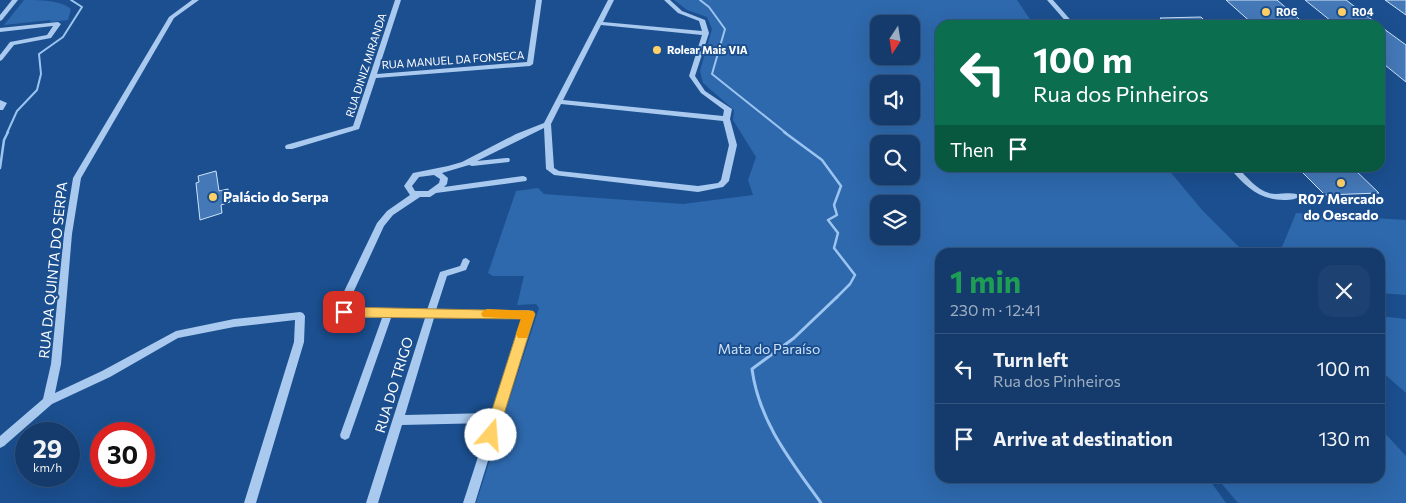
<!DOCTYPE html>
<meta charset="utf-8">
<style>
:root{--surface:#143b6b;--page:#1d4271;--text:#f1f3f6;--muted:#9dadc1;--line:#33557e}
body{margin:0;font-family:Commissioner,sans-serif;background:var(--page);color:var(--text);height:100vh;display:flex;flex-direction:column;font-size:19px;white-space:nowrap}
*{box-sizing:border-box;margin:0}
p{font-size:16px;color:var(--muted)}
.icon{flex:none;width:28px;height:28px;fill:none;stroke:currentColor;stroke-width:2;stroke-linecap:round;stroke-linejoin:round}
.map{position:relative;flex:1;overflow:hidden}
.sheet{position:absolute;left:935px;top:248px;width:450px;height:235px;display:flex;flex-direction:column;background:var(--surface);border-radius:15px;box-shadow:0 5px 20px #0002,0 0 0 1px var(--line)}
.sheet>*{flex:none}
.guide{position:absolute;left:935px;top:20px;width:450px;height:152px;border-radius:15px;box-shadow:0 5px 20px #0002,0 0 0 1px var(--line);background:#0b6e4f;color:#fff;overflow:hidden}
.needle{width:32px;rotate:192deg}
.controls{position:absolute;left:870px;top:15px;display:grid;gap:10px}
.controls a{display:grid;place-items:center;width:50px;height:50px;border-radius:10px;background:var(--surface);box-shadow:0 5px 20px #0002,0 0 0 1px var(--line);font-size:25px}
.speed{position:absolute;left:15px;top:422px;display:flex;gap:10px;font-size:25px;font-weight:700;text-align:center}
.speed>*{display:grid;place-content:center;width:65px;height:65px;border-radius:50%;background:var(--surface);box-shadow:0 5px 20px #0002,0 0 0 1px var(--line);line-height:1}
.speed small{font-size:12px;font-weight:400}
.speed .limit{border:8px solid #d22;background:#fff;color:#111}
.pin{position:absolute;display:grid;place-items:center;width:42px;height:42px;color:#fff;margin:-21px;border-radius:10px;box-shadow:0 2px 8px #0006}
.me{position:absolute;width:55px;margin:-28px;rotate:18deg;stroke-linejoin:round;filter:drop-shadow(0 0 4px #0008)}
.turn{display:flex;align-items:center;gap:18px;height:105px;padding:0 15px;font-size:22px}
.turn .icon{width:65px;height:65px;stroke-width:2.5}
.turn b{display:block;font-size:35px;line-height:42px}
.then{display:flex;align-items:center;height:48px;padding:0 15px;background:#0003;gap:10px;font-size:19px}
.round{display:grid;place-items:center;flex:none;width:52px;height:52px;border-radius:15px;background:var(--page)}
.summary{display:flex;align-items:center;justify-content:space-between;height:85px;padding:0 15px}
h1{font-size:30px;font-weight:700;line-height:38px;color:#1e9e55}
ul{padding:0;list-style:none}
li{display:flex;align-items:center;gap:15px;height:70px;padding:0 15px;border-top:1px solid var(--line)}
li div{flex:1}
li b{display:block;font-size:19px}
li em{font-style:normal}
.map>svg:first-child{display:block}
.green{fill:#2e69ad;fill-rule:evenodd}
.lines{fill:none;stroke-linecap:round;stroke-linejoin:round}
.stream-far2{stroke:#9cc4f0;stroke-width:2}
.stream-far1{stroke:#9cc4f0;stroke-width:2.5}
.stream{stroke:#9cc4f0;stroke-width:3}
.building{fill:#4478b7;stroke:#cfe3fa}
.minor{fill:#a9c9ee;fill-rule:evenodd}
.route{fill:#ffd166;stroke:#a68842}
.slow{fill:#f59e0b}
.poi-dot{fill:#ffd166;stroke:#1b4f8f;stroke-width:2}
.labels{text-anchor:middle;stroke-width:4;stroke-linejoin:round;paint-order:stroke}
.far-poi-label{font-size:11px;font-weight:bold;fill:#fff;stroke:#1b4f8f;text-anchor:start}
.far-street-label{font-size:11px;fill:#fff;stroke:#1b4f8f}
.poi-label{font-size:14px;font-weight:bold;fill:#fff;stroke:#1b4f8f;text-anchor:start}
.street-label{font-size:14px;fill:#fff;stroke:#1b4f8f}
.park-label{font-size:14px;fill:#cfe3fa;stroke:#1b4f8f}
</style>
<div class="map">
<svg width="1406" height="503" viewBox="0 0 1406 503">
<rect width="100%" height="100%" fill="#1b4f8f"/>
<g class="green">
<path d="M24 0C38 0 61 0 71 9L68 20 50 22 51 20 4 25Z"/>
<path d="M674 0H1017L1034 25H940V168H1167L1203 211 1244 252H940V478H1208L1226 503H476L539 308 536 304 517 305 524 276H493L488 273 516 191 538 188 544 194 683 204 753 195 748 180 756 157 733 120 734 110 703 83 700 71 712 29 707 17 687 10ZM879 24H911V56H879ZM879 84H911V116H879ZM879 144H911V176H879ZM879 204H911V236H879Z"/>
<polygon points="1296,213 1406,220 1406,295 1380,293 1380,252 1280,252"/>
<polygon points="1380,316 1406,319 1406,393 1380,370"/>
<polygon points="1380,428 1406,456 1406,503 1238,503 1217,478 1380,478"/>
</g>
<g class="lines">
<g class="stream-far2">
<polyline points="700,0 709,7 725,29 712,74 786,133"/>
<polyline points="7,133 17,111 37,90 41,74 39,54 63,37 82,7 71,0"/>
</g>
<g class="stream-far1">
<polyline points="784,132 822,160 841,186 834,205 837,215 828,220 838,233 834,248 855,275 850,284 836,298"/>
<polyline points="0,168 4,140 8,132"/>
</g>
<path class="stream" d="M821 503C791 461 759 422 752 369L794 338 837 297"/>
</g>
<g class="building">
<polygon points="1226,0 1277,0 1306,25 1254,25"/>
<polygon points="1305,0 1346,0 1379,25 1336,25"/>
<polygon points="1385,0 1406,0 1406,15"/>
<polygon points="1201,17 1209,25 1166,25 1160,18"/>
<polygon points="1380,26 1406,45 1406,82 1380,61"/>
<polygon points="1298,168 1353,168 1379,193 1325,195"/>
<polygon points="216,171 219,191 228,189 230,202 221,205 222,213 200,220 196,183 199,182 198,176"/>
</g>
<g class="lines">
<g class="minor">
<polygon points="12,0 18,0 2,20 0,21 0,15"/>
<polygon points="192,0 199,0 174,18 81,178 72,234 61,364 55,393 102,371 176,331 234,319 300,312 303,313 305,316 304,342 256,503 244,503 294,342 295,320 234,327 178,338 110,377 52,404 4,446 0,448 0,436 43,399 51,364 64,234 73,178 169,17"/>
<polygon points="395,0 401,0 377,74 527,62 536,0 542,0 533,64 530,66 376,78 359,129 292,149 286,149 285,147 286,145 353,126"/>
<path d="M608 0H614L603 22 702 31 699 21 678 13 664 0H670L682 11 705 20 709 33 695 76 705 91 732 109 730 119 737 145 729 181 723 187 698 192 554 175 546 169 544 128 477 161 506 158H509L510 160 509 162 472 166 469 165 442 173 448 178 447 184 444 187 523 176 526 177 527 179 526 181 436 193 430 197H420L393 215 384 226 347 306 348 310H427L440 272 460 266 463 259 466 258 470 261 466 270 447 276 436 310H528L531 311 533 314 475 503H463L489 423 402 425 378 503H366L425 318H391L350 435 349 438 345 440 341 438 340 435 382 318H345L342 317 337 306 377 223 387 211 410 195 404 186 413 173 448 166 462 162 516 134 544 123ZM601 25 702 35 689 76 701 93 724 110 723 116 563 100ZM561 104 723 121 729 145 721 180 718 183 698 186 559 171 554 168 551 124ZM434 175 440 179 439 183 428 191H415L412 186 419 177ZM434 318H522L492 413 405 415Z"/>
<polygon points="1047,0 1053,0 1075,25 1069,25"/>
<polygon points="58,22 61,24 51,38 14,45 2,60 0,61 0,55 10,42 47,35 53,26 0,32 0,28"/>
<polygon points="0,100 7,103 3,110 0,110"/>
<path d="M1230 168H1238C1247 177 1256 189 1269 193 1278 196 1293 190 1300 196 1296 199 1291 200 1286 200 1261 201 1244 186 1230 168Z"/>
</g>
</g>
<polygon class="route" points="344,307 533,311 535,314 496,440 491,442 486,440 484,435 521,319 344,317 338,312"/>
<polygon class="slow" points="487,309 533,311 535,314 527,338 518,338 516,334 521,319 483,317 481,314 483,311"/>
<g class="poi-dot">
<circle cx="1266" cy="12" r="5"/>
<circle cx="1342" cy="12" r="5"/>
<circle cx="657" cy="50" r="5"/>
<circle cx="1341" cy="183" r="5"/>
<circle cx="213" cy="197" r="5"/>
</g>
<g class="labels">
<g class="far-poi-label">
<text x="1276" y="16">R06</text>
<text x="1352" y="16">R04</text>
<text x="667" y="54">Rolear Mais VIA</text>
</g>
<g class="far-street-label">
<text transform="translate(453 60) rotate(-4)" y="4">RUA MANUEL DA FONSECA</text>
<text transform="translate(366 65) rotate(-72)" y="4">RUA DINIZ MIRANDA</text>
</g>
<g class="poi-label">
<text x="223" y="202">Palácio do Serpa</text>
<text x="1341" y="204" text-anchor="middle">R07 Mercado<tspan x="1341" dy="16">do Oescado</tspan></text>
</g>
<g class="street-label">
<text transform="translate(53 270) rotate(-84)" y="5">RUA DA QUINTA DO SERPA</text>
<text transform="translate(394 385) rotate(-73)" y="5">RUA DO TRIGO</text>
</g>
<g class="park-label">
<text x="769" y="354">Mata do Paraíso</text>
</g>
</g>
</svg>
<div class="controls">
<a><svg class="needle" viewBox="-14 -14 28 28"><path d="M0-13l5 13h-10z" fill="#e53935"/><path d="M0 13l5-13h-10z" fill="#9dadc1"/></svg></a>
<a><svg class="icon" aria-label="sound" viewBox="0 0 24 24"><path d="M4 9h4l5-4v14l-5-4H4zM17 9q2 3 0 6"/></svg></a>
<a><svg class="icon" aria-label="search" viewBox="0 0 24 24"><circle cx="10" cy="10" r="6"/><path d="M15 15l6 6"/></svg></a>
<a><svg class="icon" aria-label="layers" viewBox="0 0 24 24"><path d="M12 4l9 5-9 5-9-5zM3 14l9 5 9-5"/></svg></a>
</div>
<div class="speed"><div>29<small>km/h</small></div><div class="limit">30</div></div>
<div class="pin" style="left:344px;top:312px;background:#d93025"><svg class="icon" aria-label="arrive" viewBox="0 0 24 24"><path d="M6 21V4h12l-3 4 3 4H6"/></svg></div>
<svg class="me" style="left:491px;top:435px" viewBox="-20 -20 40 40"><circle r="19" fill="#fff"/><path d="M0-13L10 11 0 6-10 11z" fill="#ffd166"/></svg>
<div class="guide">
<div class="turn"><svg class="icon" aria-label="left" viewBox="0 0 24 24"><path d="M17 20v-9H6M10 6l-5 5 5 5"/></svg><div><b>100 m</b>Rua dos Pinheiros</div></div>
<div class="then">Then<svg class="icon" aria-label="arrive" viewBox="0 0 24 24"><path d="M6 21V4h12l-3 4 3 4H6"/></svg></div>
</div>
<section class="sheet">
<div class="summary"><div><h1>1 min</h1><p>230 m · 12:41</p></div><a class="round"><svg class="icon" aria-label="close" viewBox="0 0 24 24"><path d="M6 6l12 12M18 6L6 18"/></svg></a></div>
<ul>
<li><svg class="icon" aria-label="left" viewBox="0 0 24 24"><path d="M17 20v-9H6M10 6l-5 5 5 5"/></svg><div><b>Turn left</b><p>Rua dos Pinheiros</p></div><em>100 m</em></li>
<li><svg class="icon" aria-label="arrive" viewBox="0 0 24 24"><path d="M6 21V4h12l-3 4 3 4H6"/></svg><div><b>Arrive at destination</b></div><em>130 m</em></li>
</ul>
</section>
</div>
